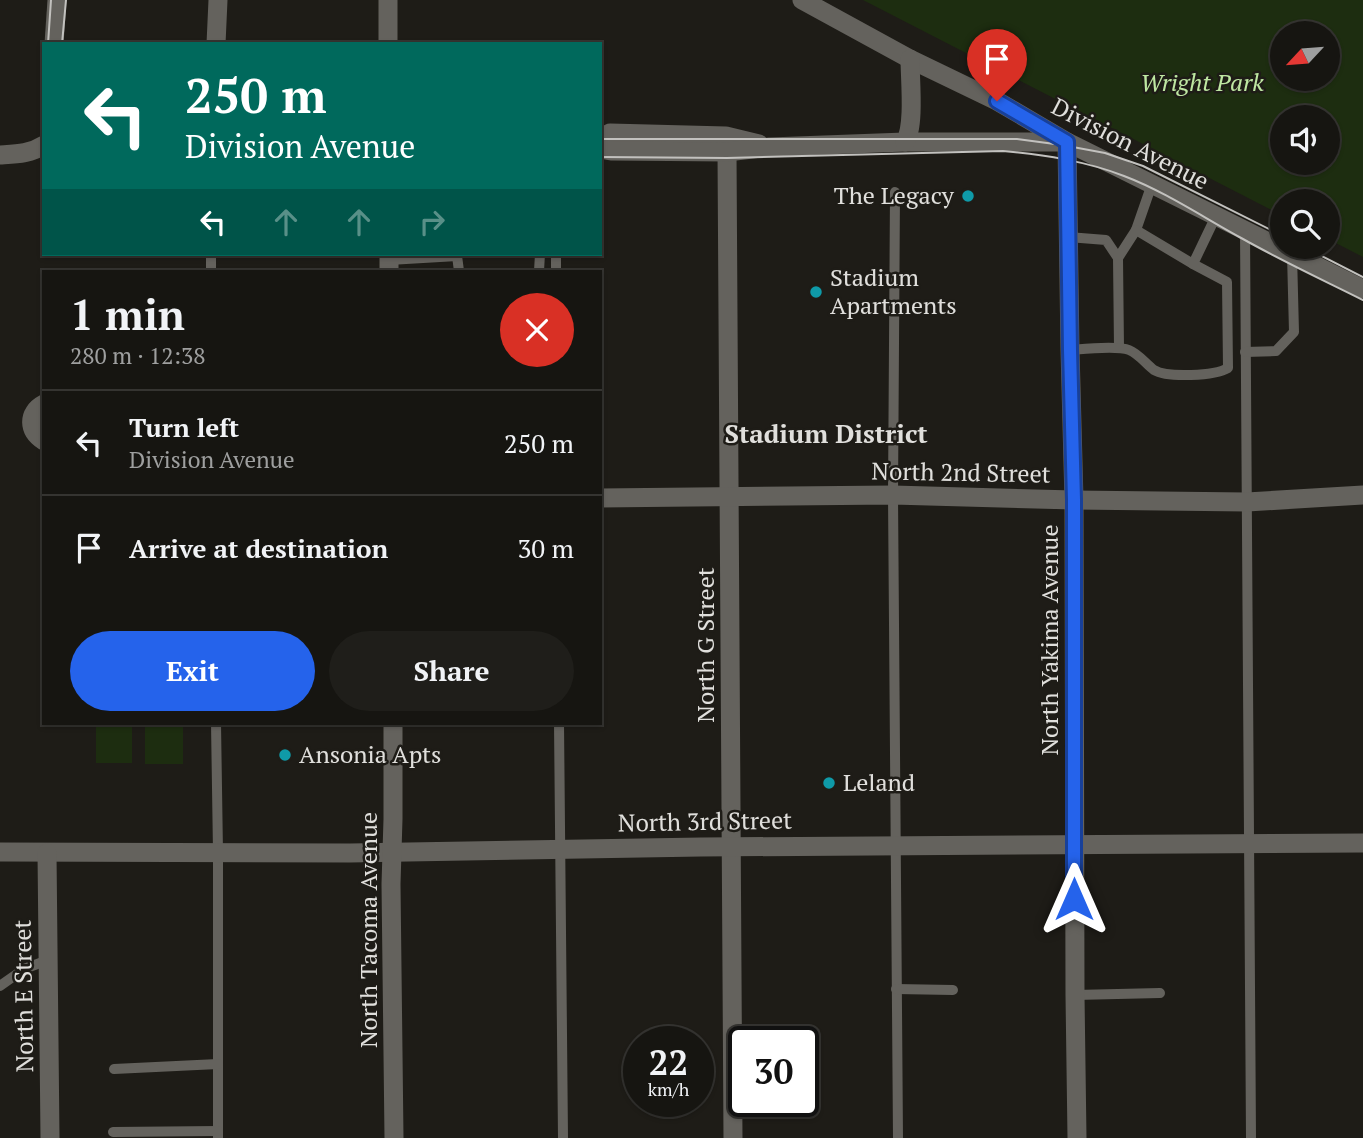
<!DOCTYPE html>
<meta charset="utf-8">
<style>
:root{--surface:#161511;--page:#1f1e1a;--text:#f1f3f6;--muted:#9e9f9f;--line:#353431;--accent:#2563eb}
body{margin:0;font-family:"PT Serif",serif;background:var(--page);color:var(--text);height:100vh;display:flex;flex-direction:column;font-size:26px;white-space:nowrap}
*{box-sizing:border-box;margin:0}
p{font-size:23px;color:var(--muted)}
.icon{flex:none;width:38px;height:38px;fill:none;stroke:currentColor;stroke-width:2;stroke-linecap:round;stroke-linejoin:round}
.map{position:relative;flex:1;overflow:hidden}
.panel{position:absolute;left:42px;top:270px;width:560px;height:455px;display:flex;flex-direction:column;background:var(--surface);border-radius:0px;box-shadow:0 2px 5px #0004,0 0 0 2px var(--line)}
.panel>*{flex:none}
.top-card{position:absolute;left:42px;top:42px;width:560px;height:214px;border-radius:0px;box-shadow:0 2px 5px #0004,0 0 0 2px var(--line);background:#00695c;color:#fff;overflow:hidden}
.needle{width:46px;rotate:244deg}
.controls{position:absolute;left:1270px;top:21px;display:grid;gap:14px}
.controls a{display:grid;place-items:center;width:70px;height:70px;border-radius:50%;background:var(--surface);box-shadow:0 2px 5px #0004,0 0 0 2px var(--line);font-size:35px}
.speed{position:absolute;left:623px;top:1026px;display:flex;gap:14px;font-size:35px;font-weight:700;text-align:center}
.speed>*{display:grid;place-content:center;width:91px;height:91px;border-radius:50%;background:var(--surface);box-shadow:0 2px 5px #0004,0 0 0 2px var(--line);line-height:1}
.speed small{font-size:18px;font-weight:400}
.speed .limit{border:4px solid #111;border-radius:10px;background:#fff;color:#111}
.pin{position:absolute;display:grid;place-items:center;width:60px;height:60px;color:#fff;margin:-72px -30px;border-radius:50% 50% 50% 0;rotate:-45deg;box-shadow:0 0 7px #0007}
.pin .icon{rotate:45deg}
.me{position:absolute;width:77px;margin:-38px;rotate:0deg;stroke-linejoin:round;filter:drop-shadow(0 0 5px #0008)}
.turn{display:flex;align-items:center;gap:24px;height:147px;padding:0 28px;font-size:32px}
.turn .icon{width:91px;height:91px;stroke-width:2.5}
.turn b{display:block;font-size:49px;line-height:60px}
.lanes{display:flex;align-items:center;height:66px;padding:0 28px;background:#0003;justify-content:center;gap:35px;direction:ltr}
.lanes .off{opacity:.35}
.round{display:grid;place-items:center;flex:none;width:74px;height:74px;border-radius:37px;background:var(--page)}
.overview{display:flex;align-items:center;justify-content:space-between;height:119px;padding:0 28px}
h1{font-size:42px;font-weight:600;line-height:52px}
.action{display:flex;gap:14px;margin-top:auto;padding:14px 28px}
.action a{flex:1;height:80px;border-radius:42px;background:var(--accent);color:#fff;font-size:28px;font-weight:600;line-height:80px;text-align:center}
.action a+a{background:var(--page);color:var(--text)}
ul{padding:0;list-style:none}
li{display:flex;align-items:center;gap:21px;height:105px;padding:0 28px;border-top:2px solid var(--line)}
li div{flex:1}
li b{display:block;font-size:26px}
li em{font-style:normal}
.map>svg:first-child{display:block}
.green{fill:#1d2d10;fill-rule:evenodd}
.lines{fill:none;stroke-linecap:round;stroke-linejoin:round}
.service{stroke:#64625d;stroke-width:10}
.minor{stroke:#64625d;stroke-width:19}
.tertiary{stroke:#64625d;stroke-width:19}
.secondary{stroke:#64625d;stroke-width:19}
.tram{stroke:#c2c1be;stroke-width:2}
.route-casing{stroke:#184099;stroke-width:18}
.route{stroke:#2563eb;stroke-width:12}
.culture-dot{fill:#0f9aa8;stroke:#1e1c17;stroke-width:2.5}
.labels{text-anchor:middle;stroke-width:5;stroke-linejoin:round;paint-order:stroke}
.park-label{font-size:24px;font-style:italic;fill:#bee7a2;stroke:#1e1c17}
.street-label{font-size:24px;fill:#e0dfdc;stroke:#1e1c17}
.poi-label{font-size:24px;fill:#e0dfdc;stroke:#1e1c17;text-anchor:start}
.neighbourhood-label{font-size:26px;font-weight:bold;fill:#e0dfdc;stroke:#1e1c17}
</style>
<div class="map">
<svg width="1363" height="1138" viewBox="0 0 1363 1138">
<rect width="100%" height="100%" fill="#1e1c17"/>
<g class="green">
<path d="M863 0H1363V257L1328 239V201H1283V216ZM1283 33H1328V79H1283ZM1283 117H1328V163H1283Z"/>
<rect x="96" y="723" width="36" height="40"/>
<rect x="145" y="723" width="38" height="41"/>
</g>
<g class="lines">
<g class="service">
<polyline points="1152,184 1136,230 1193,264"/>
<polyline points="895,192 893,495 898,1138"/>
<polyline points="1245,230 1251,1138"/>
<polyline points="1068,237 1106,240 1118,258"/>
<polyline points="211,254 211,271"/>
<polyline points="556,254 556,271"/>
<polyline points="457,256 459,271"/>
<polyline points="389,260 457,256 457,254"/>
<polyline points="539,271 540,254"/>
<polyline points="1119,348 1118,258 1136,230"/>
<path d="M1070 350C1083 349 1117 345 1129 350 1139 354 1146 364 1154 370 1167 378 1215 376 1228 368L1227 282 1193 264 1216 216"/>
<polyline points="1245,352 1276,351 1294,332 1292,254"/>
<polyline points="216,723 218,852 218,1138"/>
<polyline points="559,723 563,1138"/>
<polyline points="0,986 24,969 48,960"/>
<polyline points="896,989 953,990"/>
<polyline points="1075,995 1160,993"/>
<polyline points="114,1069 218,1064"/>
<polyline points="113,1132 218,1131"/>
</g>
<g class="minor">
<polyline points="216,44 218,0"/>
<polyline points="1067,142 1070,350 1074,500 1075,995 1077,1138"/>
<polyline points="727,152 733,1138"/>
<path d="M0 155C16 154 30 154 44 145"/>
<path d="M44 404C27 413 28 431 44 441"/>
<polyline points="600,498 893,495 1074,500 1247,502 1363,495"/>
<polyline points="0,852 350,853 701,847 1363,843"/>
<polyline points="47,853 50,1138"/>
</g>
<g class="tertiary">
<polyline points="54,44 57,0"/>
<polyline points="388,44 388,0"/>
<polyline points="600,139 610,133 726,136 759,144"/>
<polyline points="600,149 611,151 727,152 770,147 905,142 1067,142"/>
<polyline points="389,254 389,271"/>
<polyline points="393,723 393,819 391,884 394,1138"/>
</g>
<g class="secondary">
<polyline points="802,0 910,59 997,101 1067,142 1363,289"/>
<path d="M905 142C915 126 910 79 910 59"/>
</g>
<g class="tram">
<polyline points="48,44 51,0"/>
<polyline points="62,44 66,0"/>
<polyline points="600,139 1017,139 1062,145 1105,153 1143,166 1283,236"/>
<path d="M600 157 727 158 1003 151C1044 155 1086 161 1124 176 1166 192 1204 218 1243 239 1282 261 1323 280 1363 300"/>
<polyline points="1304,247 1363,277"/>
</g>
</g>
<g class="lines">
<defs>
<polyline id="route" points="997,101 1067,142 1070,350 1074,500 1074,899"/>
</defs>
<use href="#route" class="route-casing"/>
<use href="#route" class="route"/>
</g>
<g class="culture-dot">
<circle cx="968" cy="196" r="7"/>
<circle cx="816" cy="292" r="7"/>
<circle cx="285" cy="755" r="7"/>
<circle cx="829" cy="783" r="7"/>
</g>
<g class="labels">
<g class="park-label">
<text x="1202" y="91">Wright Park</text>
</g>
<g class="street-label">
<text transform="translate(1130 144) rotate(27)" y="8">Division Avenue</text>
<text transform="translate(961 473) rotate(1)" y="8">North 2nd Street</text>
<text transform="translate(1050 640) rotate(-90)" y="8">North Yakima Avenue</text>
<text transform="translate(706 645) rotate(-90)" y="8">North G Street</text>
<text transform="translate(705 822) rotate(-1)" y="8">North 3rd Street</text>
<text transform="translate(369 930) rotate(-90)" y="8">North Tacoma Avenue</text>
<text transform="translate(24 996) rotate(-91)" y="8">North E Street</text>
</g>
<g class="poi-label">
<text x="954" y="204" text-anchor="end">The Legacy</text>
<text x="830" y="286">Stadium<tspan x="830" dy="28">Apartments</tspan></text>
<text x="299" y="763">Ansonia Apts</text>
<text x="843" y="791">Leland</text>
</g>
<g class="neighbourhood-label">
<text x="826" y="443">Stadium District</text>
</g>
</g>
</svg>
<div class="controls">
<a><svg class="needle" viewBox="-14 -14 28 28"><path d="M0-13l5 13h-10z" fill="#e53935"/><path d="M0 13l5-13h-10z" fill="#9e9f9f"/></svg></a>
<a><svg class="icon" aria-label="sound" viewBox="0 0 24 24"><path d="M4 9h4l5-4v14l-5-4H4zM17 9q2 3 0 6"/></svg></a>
<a><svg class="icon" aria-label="search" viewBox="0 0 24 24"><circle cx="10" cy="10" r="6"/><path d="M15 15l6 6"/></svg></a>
</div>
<div class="speed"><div>22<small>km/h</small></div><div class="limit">30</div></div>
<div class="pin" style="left:997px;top:101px;background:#d93025"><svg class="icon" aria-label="arrive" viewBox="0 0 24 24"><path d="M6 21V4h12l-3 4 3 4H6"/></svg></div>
<svg class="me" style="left:1074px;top:899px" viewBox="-20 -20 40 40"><path d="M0-17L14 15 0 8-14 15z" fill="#2563eb" stroke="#fff" stroke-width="4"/></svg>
<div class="top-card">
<div class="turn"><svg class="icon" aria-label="left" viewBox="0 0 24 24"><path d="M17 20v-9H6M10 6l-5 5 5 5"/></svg><div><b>250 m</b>Division Avenue</div></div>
<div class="lanes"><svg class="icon" aria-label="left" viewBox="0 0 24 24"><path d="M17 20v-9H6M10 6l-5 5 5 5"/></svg><svg class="icon off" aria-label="ahead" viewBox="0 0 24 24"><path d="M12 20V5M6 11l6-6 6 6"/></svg><svg class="icon off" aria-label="ahead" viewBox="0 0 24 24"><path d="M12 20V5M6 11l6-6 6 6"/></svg><svg class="icon off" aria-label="right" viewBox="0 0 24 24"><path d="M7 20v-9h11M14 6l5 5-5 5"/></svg></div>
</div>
<section class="panel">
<div class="overview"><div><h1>1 min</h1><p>280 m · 12:38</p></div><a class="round" style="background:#d93025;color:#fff"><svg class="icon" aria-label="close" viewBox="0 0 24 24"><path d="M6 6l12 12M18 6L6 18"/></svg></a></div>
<ul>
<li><svg class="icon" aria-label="left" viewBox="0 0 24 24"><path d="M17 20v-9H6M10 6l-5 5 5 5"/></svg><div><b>Turn left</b><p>Division Avenue</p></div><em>250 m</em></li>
<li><svg class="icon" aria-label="arrive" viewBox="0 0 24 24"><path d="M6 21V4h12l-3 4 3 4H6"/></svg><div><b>Arrive at destination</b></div><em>30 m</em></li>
</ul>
<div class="action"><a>Exit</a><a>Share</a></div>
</section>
</div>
